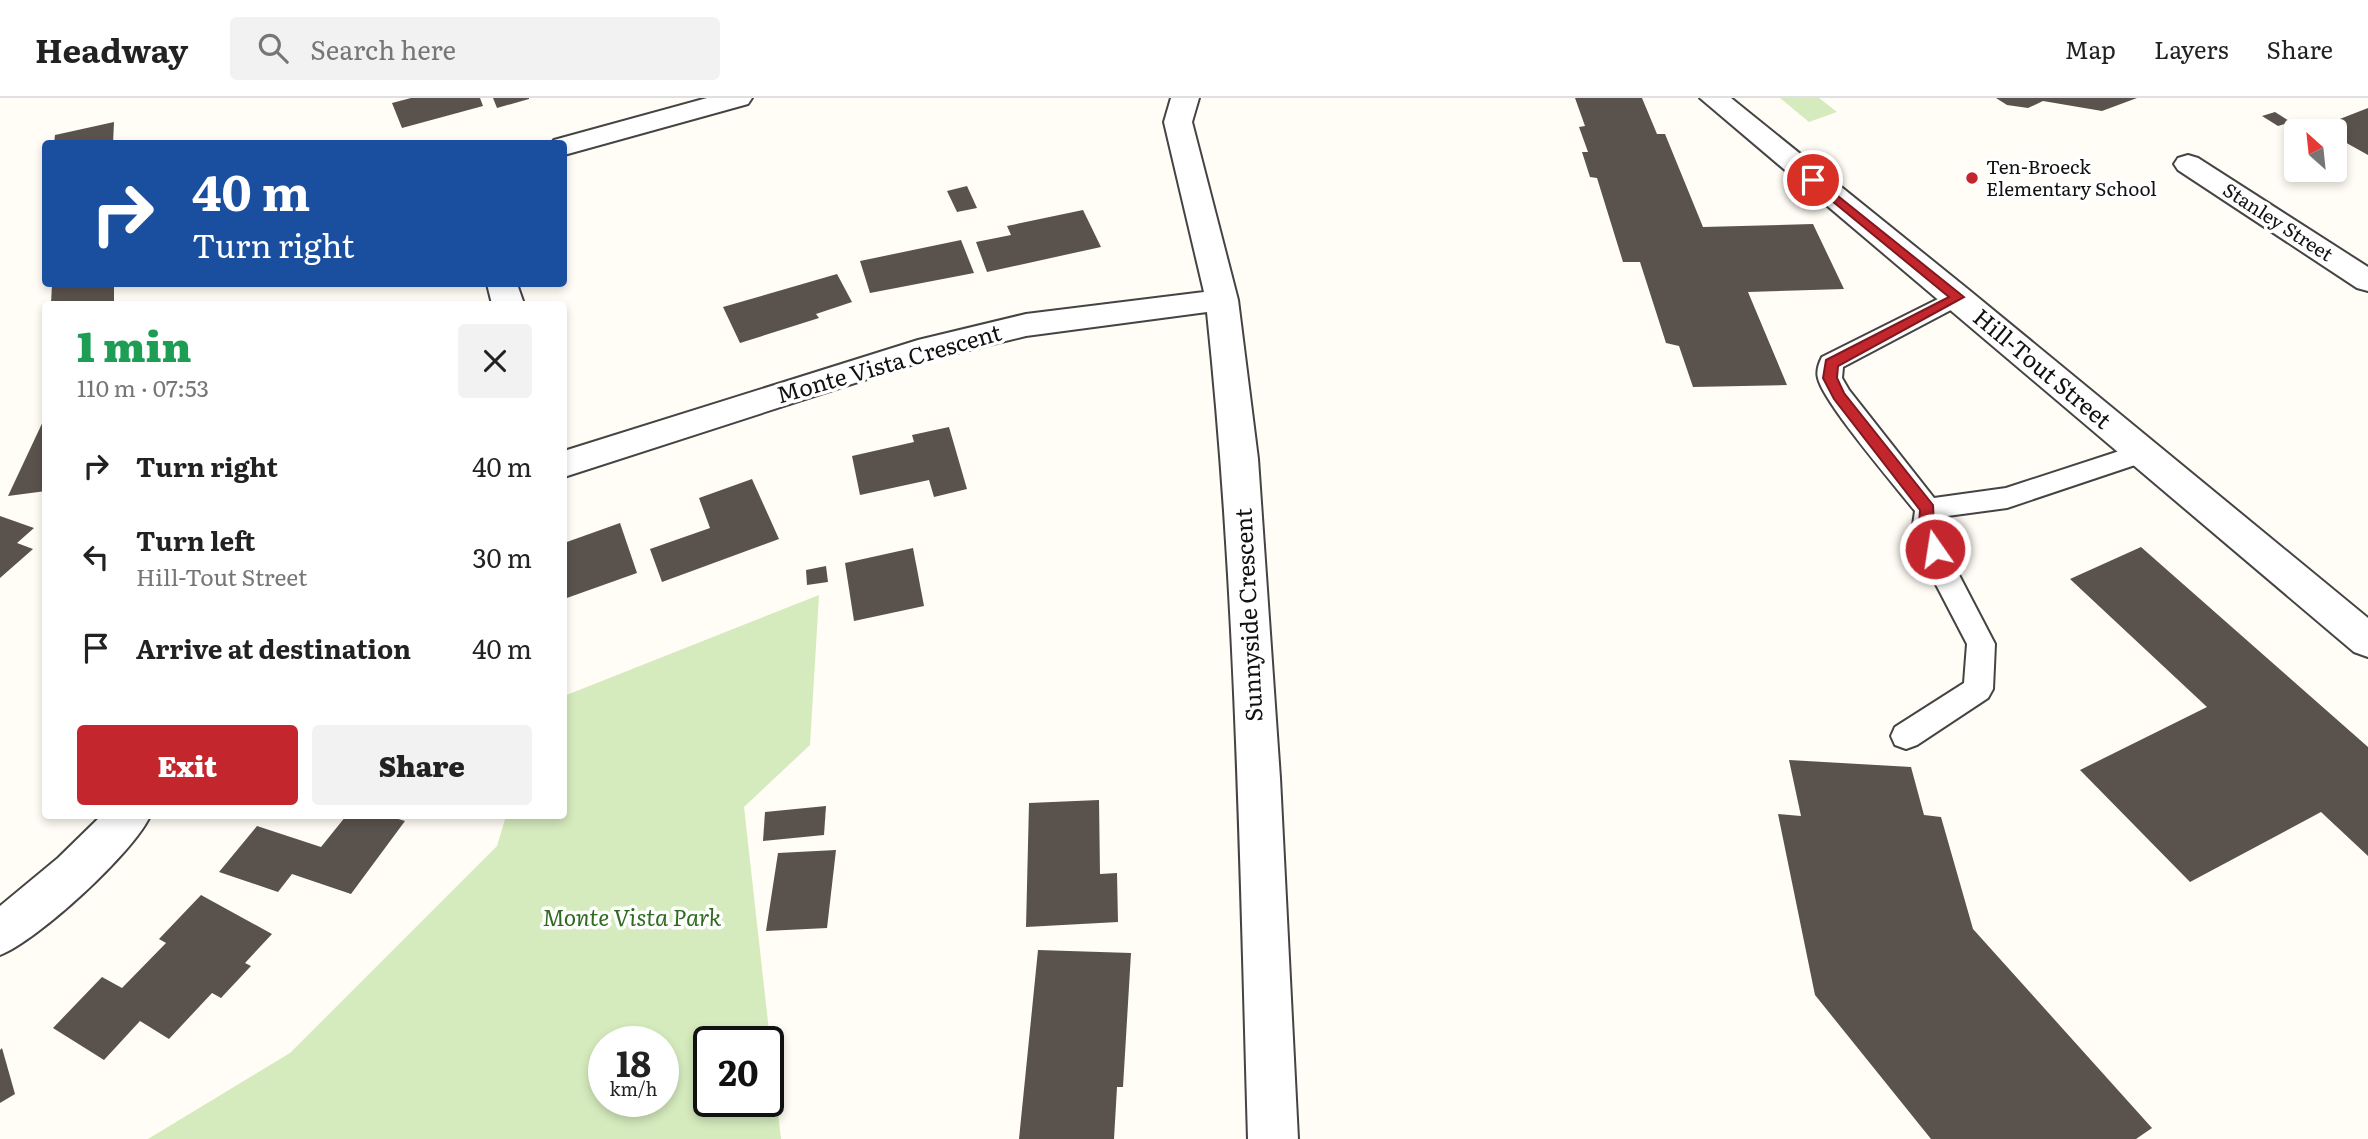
<!DOCTYPE html>
<meta charset="utf-8">
<style>
:root{--surface:#fff;--page:#f2f2f2;--text:#222;--muted:#767676;--line:#e0e0e0;--accent:#c4262e}
body{margin:0;font-family:Literata,serif;background:var(--page);color:var(--text);height:100vh;display:flex;flex-direction:column;font-size:26px;white-space:nowrap}
*{box-sizing:border-box;margin:0}
p{font-size:23px;color:var(--muted)}
.icon{flex:none;width:38px;height:38px;fill:none;stroke:currentColor;stroke-width:2;stroke-linecap:round;stroke-linejoin:round}
.map{position:relative;flex:1;overflow:hidden}
.side{position:absolute;left:42px;top:203px;width:525px;height:518px;display:flex;flex-direction:column;background:var(--surface);border-radius:7px;box-shadow:0 4px 10px #0003}
.side>*{flex:none}
.top-card{position:absolute;left:42px;top:42px;width:525px;height:147px;border-radius:7px;box-shadow:0 4px 10px #0003;background:#1a4fa0;color:#fff;overflow:hidden}
.needle{width:46px;rotate:333deg}
.tools{position:absolute;left:2284px;top:21px;display:grid;gap:14px}
.tools a{display:grid;place-items:center;width:63px;height:63px;border-radius:7px;background:var(--surface);box-shadow:0 4px 10px #0003;font-size:35px}
.speed{position:absolute;left:588px;top:928px;display:flex;gap:14px;font-size:35px;font-weight:700;text-align:center}
.speed>*{display:grid;place-content:center;width:91px;height:91px;border-radius:50%;background:var(--surface);box-shadow:0 4px 10px #0003;line-height:1}
.speed small{font-size:18px;font-weight:400}
.speed .limit{border:4px solid #111;border-radius:10px;background:#fff;color:#111}
.pin{position:absolute;display:grid;place-items:center;width:60px;height:60px;color:#fff;margin:-30px;border:4px solid #fff;border-radius:50%;box-shadow:0 2px 7px #0007}
.me{position:absolute;width:77px;margin:-38px;rotate:347deg;stroke-linejoin:round;filter:drop-shadow(0 0 5px #0008)}
.turn{display:flex;align-items:center;gap:24px;height:147px;padding:0 35px;font-size:32px}
.turn .icon{width:91px;height:91px;stroke-width:2.5}
.turn b{display:block;font-size:49px;line-height:60px}
.round{display:grid;place-items:center;flex:none;width:74px;height:74px;border-radius:7px;background:var(--page)}
.head{display:flex;align-items:center;justify-content:space-between;height:119px;padding:0 35px}
h1{font-size:42px;font-weight:800;line-height:52px;color:#1e9e55}
.cta{display:flex;gap:14px;margin-top:auto;padding:14px 35px}
.cta a{flex:1;height:80px;border-radius:7px;background:var(--accent);color:#fff;font-size:28px;font-weight:800;line-height:80px;text-align:center}
.cta a+a{background:var(--page);color:var(--text)}
ul{padding:0;list-style:none}
li{display:flex;align-items:center;gap:21px;height:91px;padding:0 35px}
li div{flex:1}
li b{display:block;font-size:26px}
li em{font-style:normal}
header{display:flex;align-items:center;gap:42px;box-sizing:border-box;height:98px;padding:0 35px;background:var(--surface);border-bottom:2px solid var(--line)}
header strong{font-size:33px}
nav{display:flex;gap:38px;margin-inline-start:auto;font-size:24px}
.search{width:490px;height:63px;background:var(--page);display:flex;align-items:center;gap:18px;box-sizing:border-box;padding:0 24px;border-radius:7px;color:var(--muted);font-size:26px}
.map>svg:first-child{display:block}
.green{fill:#d5ebbd;fill-rule:evenodd}
.building{fill:#5a524d}
.lines{fill:none;stroke-linecap:round;stroke-linejoin:round}
.service-casing{stroke:#444;stroke-width:4}
.minor-casing{stroke:#444;stroke-width:4}
.service{fill:#fff;fill-rule:evenodd}
.minor{fill:#fff;fill-rule:evenodd}
.route{fill:#c4262e;stroke:#7f191e;stroke-width:2}
.poi-dot{fill:#c4262e;stroke:#fff;stroke-width:2.5}
.labels{text-anchor:middle;stroke-width:7;stroke-linejoin:round;paint-order:stroke}
.far-poi-label{font-size:19px;fill:#111;stroke:#fff;text-anchor:start}
.far-street-label{font-size:19px;fill:#111;stroke:#fff}
.street-label{font-size:23px;fill:#111;stroke:#fff}
.park-label{font-size:23px;font-style:italic;fill:#2f6b1f;stroke:#fff}
</style>
<header>
<strong>Headway</strong>
<div class="search"><svg class="icon" aria-label="search" viewBox="0 0 24 24"><circle cx="10" cy="10" r="6"/><path d="M15 15l6 6"/></svg>Search here</div>
<nav><a>Map</a><a>Layers</a><a>Share</a></nav>
</header>
<div class="map">
<svg width="2368" height="1041" viewBox="0 0 2368 1041">
<rect width="100%" height="100%" fill="#fffdf5"/>
<g class="green">
<polygon points="1780,0 1819,0 1837,14 1809,24"/>
<path d="M819 497 810 647 744 709 781 1041H148L290 955 497 748 506 718H564V598ZM604 943H663V1003H604ZM709 943H768V1003H709Z"/>
</g>
<g class="building">
<polygon points="411,0 480,0 483,8 402,30 392,5"/>
<polygon points="493,0 529,0 529,1 497,10"/>
<polygon points="1575,0 1642,0 1657,36 1665,36 1703,129 1813,126 1844,191 1748,194 1787,287 1693,289 1679,248 1666,245 1640,164 1623,164 1597,80 1590,79 1582,54 1588,54 1579,29 1585,28"/>
<polygon points="1996,0 2137,0 2102,13 2043,3 2028,10 2007,7"/>
<polygon points="2368,10 2368,57 2334,38 2341,34 2327,26"/>
<polygon points="2275,14 2291,24 2278,28 2262,18"/>
<polygon points="114,24 113,46 54,46 55,37"/>
<polygon points="967,88 977,110 957,114 947,93"/>
<polygon points="1083,112 1101,149 987,174 976,144 1011,137 1007,128"/>
<polygon points="961,142 974,175 870,195 860,163"/>
<polygon points="837,176 852,204 816,216 819,220 740,245 723,209"/>
<polygon points="52,186 114,186 114,206 51,206"/>
<polygon points="46,317 46,393 8,398"/>
<polygon points="949,329 967,391 934,399 929,382 860,397 852,358 914,344 912,337"/>
<polygon points="752,381 779,441 662,484 650,451 710,430 699,400"/>
<polygon points="0,418 34,430 17,445 33,451 0,480"/>
<polygon points="620,425 637,475 564,501 564,445"/>
<polygon points="2141,449 2368,649 2368,758 2321,714 2190,784 2080,672 2207,609 2070,481"/>
<polygon points="913,450 924,508 854,523 845,465"/>
<polygon points="826,468 828,484 807,487 806,472"/>
<polygon points="1789,662 1911,669 1924,717 1941,719 1973,831 2152,1030 2136,1041 1931,1041 1815,897 1778,716 1801,718"/>
<polygon points="1099,702 1100,776 1117,775 1118,824 1026,829 1029,705"/>
<polygon points="826,708 824,737 763,743 765,714"/>
<polygon points="346,718 388,718 405,723 351,796 292,776 278,794 219,774 257,728 321,749"/>
<polygon points="836,752 827,830 766,833 778,755"/>
<polygon points="201,797 272,836 245,865 251,868 221,900 212,895 169,941 140,923 104,962 53,930 102,879 122,890 166,845 159,841"/>
<polygon points="1038,852 1131,855 1123,989 1117,989 1114,1041 1019,1041"/>
<polygon points="2,950 15,996 0,1005 0,952"/>
</g>
<g class="lines">
<defs>
<path id="service" d="M1958 191 1966 194 1970 199 1966 204 1843 269 1842 280 1849 292 1934 400 2006 390 2141 346 2150 348 2154 355 2150 362 2007 410 1940 419 1939 427 1958 475 1995 546 1993 591 1988 600 1917 647 1906 651 1895 647 1891 638 1895 629 1964 585 1967 546 1930 475 1913 427 1915 413C1896 389 1823 304 1818 280 1816 273 1819 265 1822 259Z"/>
<g id="minor">
<polygon points="707,0 752,0 748,6 564,57 564,46 551,46 554,42"/>
<path d="M1171 0H1199L1192 24 1238 202 1258 361 1280 680 1298 1041H1248C1240 765 1236 489 1207 214L1026 238 923 263 564 379V353L918 242 1026 216 1204 194 1164 24Z"/>
<polygon points="1700,0 1731,0 1969,192 2368,520 2368,559 2354,554"/>
<polygon points="2188,57 2198,60 2368,169 2368,193 2357,190 2178,72 2174,66 2178,60"/>
<polygon points="487,186 517,186 524,206 492,206"/>
<path d="M101 718H150C134 754 37 843 0 857V808L58 760Z"/>
</g>
</defs>
<use href="#service" class="service-casing"/>
<use href="#minor" class="minor-casing"/>
<use href="#service" class="service"/>
<use href="#minor" class="minor"/>
</g>
<polygon class="route" points="1813,78 1964,199 1838,268 1837,280 1844,295 1933,407 1934,427 1943,451 1940,456 1930,456 1919,427 1920,412 1834,301 1823,280 1826,262 1949,199 1809,84 1807,82"/>
<circle class="poi-dot" cx="1972" cy="80" r="7"/>
<g class="labels">
<g class="far-poi-label">
<text x="1986" y="76">Ten-Broeck<tspan x="1986" dy="22">Elementary School</tspan></text>
</g>
<g class="far-street-label">
<text transform="translate(2278 124) rotate(33)" y="7">Stanley Street</text>
</g>
<g class="street-label">
<text transform="translate(889 266) rotate(-16)" y="8">Monte Vista Crescent</text>
<text transform="translate(2042 271) rotate(40)" y="8">Hill-Tout Street</text>
<text transform="translate(1249 517) rotate(-93)" y="8">Sunnyside Crescent</text>
</g>
<g class="park-label">
<text x="632" y="828">Monte Vista Park</text>
</g>
</g>
</svg>
<div class="tools">
<a><svg class="needle" viewBox="-14 -14 28 28"><path d="M0-13l5 13h-10z" fill="#e53935"/><path d="M0 13l5-13h-10z" fill="#767676"/></svg></a>
</div>
<div class="speed"><div>18<small>km/h</small></div><div class="limit">20</div></div>
<div class="pin" style="left:1813px;top:82px;background:#d93025"><svg class="icon" aria-label="arrive" viewBox="0 0 24 24"><path d="M6 21V4h12l-3 4 3 4H6"/></svg></div>
<svg class="me" style="left:1935px;top:451px" viewBox="-20 -20 40 40"><circle r="17" fill="#c4262e" stroke="#fff" stroke-width="3"/><path d="M0-11L8 9 0 5-8 9z" fill="#fff"/></svg>
<div class="top-card">
<div class="turn"><svg class="icon" aria-label="right" viewBox="0 0 24 24"><path d="M7 20v-9h11M14 6l5 5-5 5"/></svg><div><b>40 m</b>Turn right</div></div>
</div>
<section class="side">
<div class="head"><div><h1>1 min</h1><p>110 m · 07:53</p></div><a class="round"><svg class="icon" aria-label="close" viewBox="0 0 24 24"><path d="M6 6l12 12M18 6L6 18"/></svg></a></div>
<ul>
<li><svg class="icon" aria-label="right" viewBox="0 0 24 24"><path d="M7 20v-9h11M14 6l5 5-5 5"/></svg><div><b>Turn right</b></div><em>40 m</em></li>
<li><svg class="icon" aria-label="left" viewBox="0 0 24 24"><path d="M17 20v-9H6M10 6l-5 5 5 5"/></svg><div><b>Turn left</b><p>Hill-Tout Street</p></div><em>30 m</em></li>
<li><svg class="icon" aria-label="arrive" viewBox="0 0 24 24"><path d="M6 21V4h12l-3 4 3 4H6"/></svg><div><b>Arrive at destination</b></div><em>40 m</em></li>
</ul>
<div class="cta"><a>Exit</a><a>Share</a></div>
</section>
</div>
